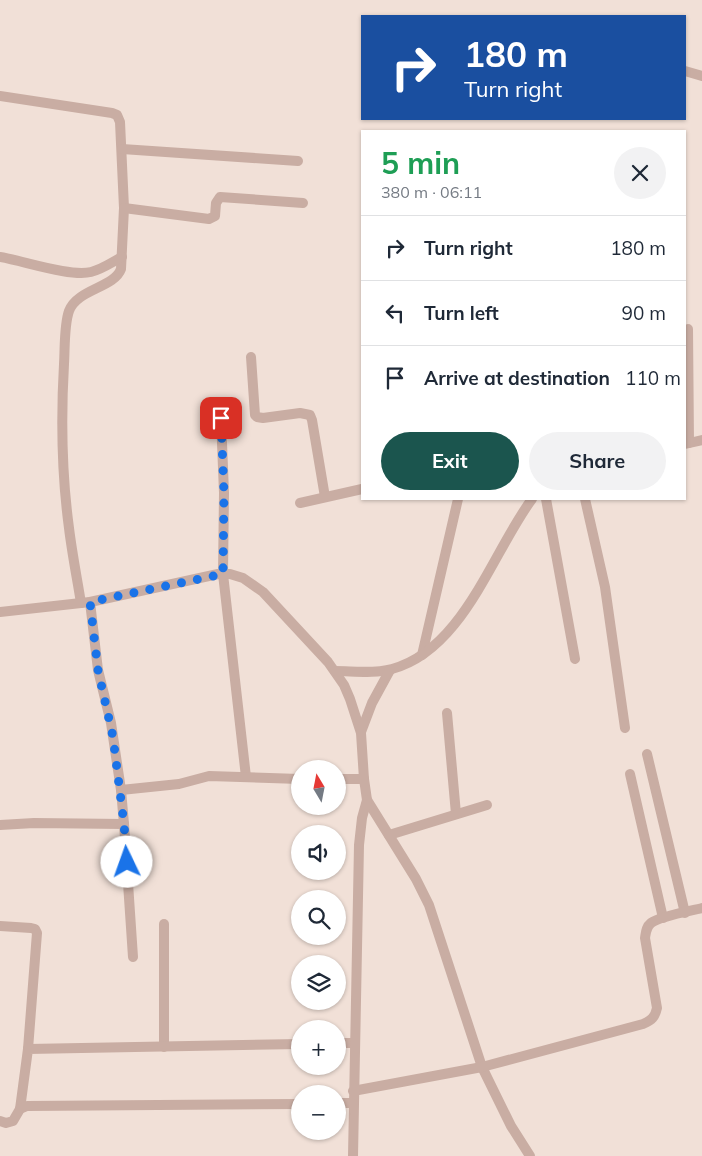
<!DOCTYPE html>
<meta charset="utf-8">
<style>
:root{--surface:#fff;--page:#f2f2f3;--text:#1f2937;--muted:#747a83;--line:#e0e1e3;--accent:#1b554e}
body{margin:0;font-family:Mulish,sans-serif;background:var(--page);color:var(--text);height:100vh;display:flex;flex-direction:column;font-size:19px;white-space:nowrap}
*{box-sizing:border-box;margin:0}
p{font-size:16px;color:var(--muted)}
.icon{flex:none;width:28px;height:28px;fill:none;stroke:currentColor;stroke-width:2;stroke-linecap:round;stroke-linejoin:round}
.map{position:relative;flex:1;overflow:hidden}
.drawer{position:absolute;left:361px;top:130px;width:325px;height:370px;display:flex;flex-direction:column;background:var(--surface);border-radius:0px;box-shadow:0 1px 4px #0004}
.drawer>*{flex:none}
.banner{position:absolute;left:361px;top:15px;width:325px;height:105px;border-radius:0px;box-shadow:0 1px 4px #0004;background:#1a4fa0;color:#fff;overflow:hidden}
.needle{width:32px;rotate:350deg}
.controls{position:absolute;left:291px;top:760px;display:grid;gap:10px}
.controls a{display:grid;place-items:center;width:55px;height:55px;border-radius:50%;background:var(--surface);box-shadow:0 1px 4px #0004;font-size:25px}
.pin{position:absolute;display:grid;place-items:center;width:42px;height:42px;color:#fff;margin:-21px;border-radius:10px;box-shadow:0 2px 8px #0006}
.me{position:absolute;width:55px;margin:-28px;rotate:357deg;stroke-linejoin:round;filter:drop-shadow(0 0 4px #0008)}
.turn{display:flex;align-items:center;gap:18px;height:105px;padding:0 20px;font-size:22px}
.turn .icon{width:65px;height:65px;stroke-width:2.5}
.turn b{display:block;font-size:35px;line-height:42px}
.round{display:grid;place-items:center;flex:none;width:52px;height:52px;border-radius:26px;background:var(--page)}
.overview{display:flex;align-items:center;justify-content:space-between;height:85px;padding:0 20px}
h1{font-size:30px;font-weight:700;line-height:38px;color:#1e9e55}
.cta{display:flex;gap:10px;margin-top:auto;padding:10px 20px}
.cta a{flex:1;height:58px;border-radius:30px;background:var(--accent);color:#fff;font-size:20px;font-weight:700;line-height:58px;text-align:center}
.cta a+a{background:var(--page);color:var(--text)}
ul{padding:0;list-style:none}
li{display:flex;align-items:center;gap:15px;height:65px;padding:0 20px;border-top:1px solid var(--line)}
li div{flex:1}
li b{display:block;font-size:19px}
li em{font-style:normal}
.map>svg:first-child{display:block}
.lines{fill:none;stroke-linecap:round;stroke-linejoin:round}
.minor{stroke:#c9ada3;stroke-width:10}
.route{stroke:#1a73e8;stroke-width:9;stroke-dasharray:0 16.2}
</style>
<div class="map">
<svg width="702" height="1156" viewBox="0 0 702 1156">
<rect width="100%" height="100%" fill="#f1e0d7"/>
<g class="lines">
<g class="minor">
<polyline points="685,71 702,76"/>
<path d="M0 96 112 113 117 115 120 122 124 208 121 269C114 288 77 289 69 311 64 325 65 348 64 364 61 416 62 476 69 528 72 553 77 578 81 603"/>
<polyline points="122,149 298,161"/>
<polyline points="124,208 209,219 215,216 216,203 220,197 303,203"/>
<path d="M0 257C24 261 70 277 91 272 103 269 112 262 122 257"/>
<polyline points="688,329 689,443"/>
<polyline points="251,357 255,415 257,417 263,418 300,413 310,415 312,420 325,497"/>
<polyline points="221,418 224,493 223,574 246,777"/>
<polyline points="685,444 702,440"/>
<polyline points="546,499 575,659"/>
<polyline points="585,499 605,587 625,728"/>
<polyline points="300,503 362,489"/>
<polyline points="90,602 98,670 111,723 121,790 124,824 133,957"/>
<polyline points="0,612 90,602 218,574 230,574 243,578 263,592 328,662 344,685 350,699 361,733 364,779 367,800 416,879 429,905 482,1067 511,1126 530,1156"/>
<polyline points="422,655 458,499"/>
<path d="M335 671C353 671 375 674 392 669 463 650 492 553 532 499"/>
<polyline points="447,713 456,814"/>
<polyline points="361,732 372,703 390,670"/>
<polyline points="647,754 685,913"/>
<polyline points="630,774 663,918"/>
<polyline points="338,779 364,779"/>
<polyline points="121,790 179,784 209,776 300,779"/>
<polyline points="0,825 34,823 124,824"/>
<polyline points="389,835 487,805"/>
<polyline points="164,924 164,1047"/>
<polyline points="0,926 31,928 35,929 37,933 28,1049"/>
<polyline points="338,1043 355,1043"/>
<path d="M353 1091 482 1067 643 1024C652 1020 655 1017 657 1008L645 938C646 932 646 927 651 923 660 916 690 911 702 908"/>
<polyline points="338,1103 353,1103"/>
<polyline points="20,1109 28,1049 300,1044"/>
<polyline points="0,1121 6,1123 13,1121 20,1109 27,1106 300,1104"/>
<polyline points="353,1156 359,845 362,818 367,800"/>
</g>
</g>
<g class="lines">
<polyline class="route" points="127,862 124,824 113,737 98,670 90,602 223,574 224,493 221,418"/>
</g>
</svg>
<div class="controls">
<a><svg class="needle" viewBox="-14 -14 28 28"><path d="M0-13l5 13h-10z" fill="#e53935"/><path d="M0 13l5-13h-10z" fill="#747a83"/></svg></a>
<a><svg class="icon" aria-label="sound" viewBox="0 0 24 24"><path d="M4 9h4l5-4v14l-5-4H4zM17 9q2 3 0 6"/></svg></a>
<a><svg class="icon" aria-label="search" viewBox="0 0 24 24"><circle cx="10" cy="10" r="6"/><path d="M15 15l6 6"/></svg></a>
<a><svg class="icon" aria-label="layers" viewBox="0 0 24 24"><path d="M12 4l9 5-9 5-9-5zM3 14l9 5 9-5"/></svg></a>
<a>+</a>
<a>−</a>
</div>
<div class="pin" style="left:221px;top:418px;background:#d93025"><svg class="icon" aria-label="arrive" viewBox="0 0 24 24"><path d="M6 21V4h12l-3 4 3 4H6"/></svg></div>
<svg class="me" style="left:127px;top:862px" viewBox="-20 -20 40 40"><circle r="19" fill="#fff"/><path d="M0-13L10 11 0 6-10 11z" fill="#1a73e8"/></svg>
<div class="banner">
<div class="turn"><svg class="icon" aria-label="right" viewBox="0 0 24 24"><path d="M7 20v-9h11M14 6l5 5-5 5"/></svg><div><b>180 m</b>Turn right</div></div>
</div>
<section class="drawer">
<div class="overview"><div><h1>5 min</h1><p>380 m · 06:11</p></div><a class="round"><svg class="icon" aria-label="close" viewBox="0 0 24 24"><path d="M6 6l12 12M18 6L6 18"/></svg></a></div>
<ul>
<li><svg class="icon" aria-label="right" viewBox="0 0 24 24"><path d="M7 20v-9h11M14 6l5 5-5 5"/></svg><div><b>Turn right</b></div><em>180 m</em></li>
<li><svg class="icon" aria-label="left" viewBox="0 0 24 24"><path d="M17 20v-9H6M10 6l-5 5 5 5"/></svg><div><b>Turn left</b></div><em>90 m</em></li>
<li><svg class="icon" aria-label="arrive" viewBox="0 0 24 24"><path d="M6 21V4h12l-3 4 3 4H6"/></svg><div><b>Arrive at destination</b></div><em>110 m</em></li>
</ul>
<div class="cta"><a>Exit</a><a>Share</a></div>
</section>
</div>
